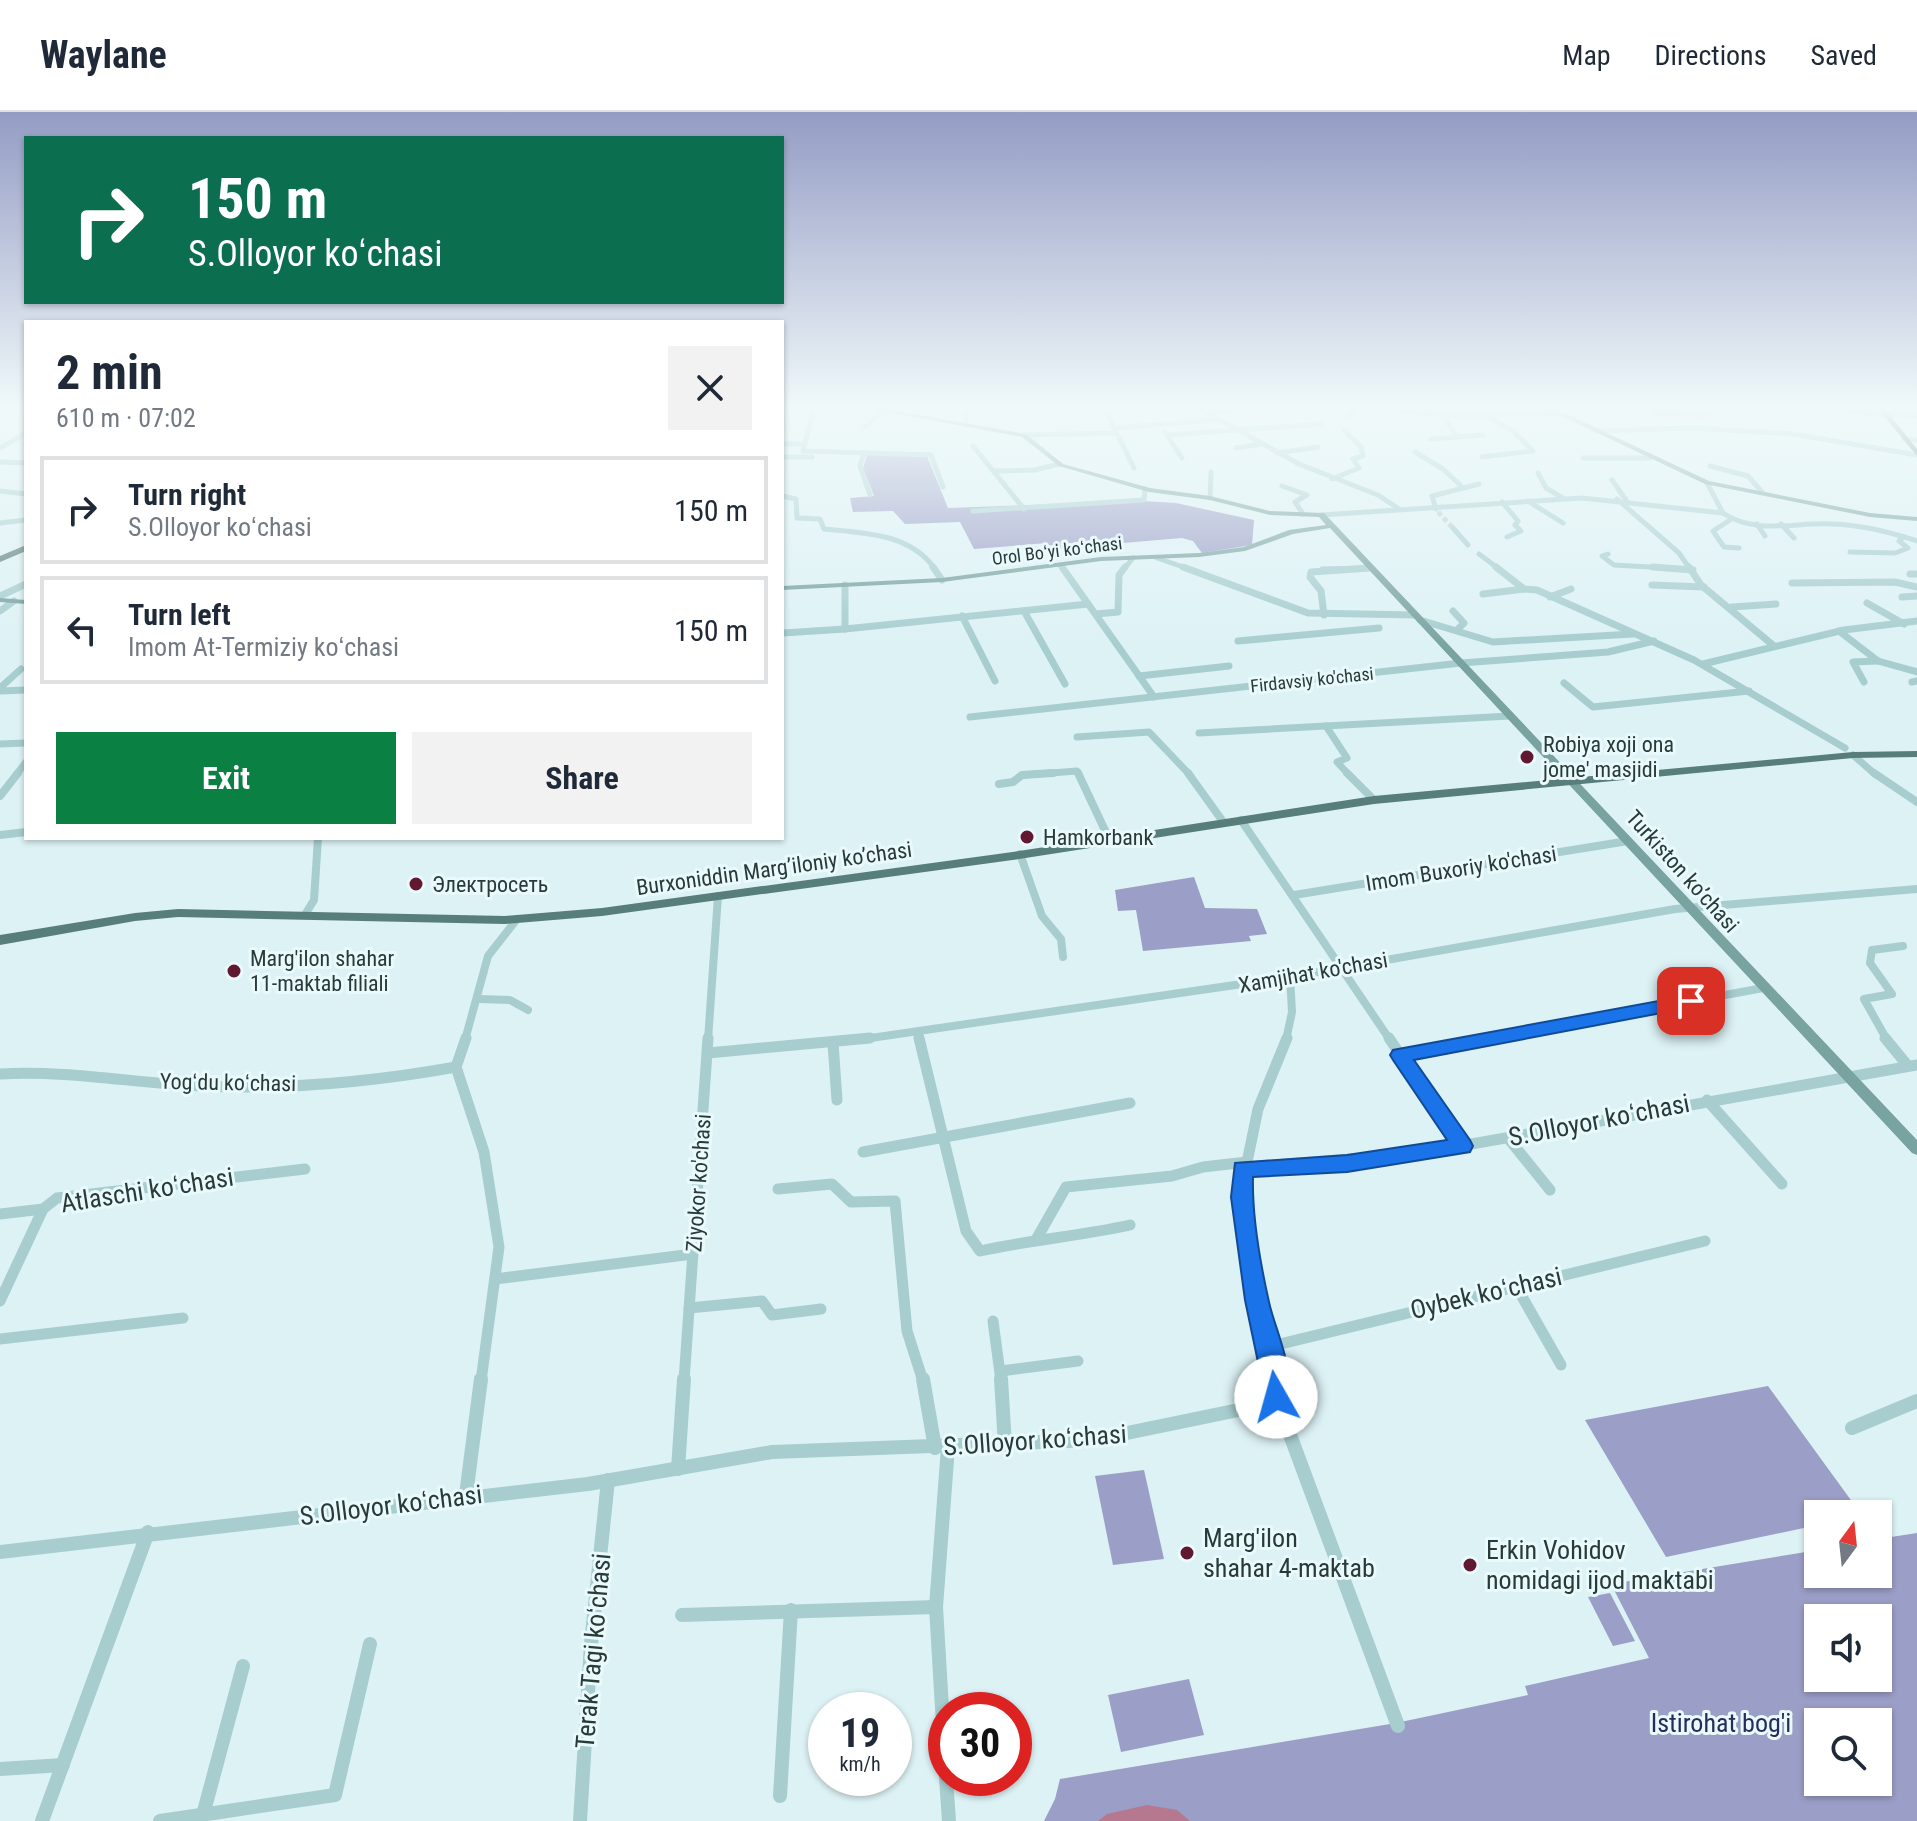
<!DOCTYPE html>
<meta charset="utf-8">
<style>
:root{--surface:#fff;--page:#f2f2f3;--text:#1f2937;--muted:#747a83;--line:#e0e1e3;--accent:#0b8043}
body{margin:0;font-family:"Roboto Condensed",sans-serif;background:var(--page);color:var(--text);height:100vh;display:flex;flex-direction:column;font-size:30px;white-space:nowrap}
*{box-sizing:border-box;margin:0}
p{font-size:26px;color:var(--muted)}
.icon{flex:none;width:44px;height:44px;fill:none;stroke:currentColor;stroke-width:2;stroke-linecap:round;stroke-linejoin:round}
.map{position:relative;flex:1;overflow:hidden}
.sheet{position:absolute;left:24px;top:208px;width:760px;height:520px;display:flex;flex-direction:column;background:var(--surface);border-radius:0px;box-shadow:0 2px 6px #0004}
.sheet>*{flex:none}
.hud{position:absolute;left:24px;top:24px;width:760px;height:168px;border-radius:0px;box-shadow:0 2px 6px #0004;background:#0b6e4f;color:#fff;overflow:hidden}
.needle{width:52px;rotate:15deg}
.fabs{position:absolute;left:1804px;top:1388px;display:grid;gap:16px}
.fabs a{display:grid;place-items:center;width:88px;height:88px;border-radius:0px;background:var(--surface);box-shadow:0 2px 6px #0004;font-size:40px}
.speed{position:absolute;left:808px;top:1580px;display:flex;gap:16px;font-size:40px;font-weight:700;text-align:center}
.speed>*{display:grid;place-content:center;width:104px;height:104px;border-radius:50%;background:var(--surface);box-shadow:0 2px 6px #0004;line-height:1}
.speed small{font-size:20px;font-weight:400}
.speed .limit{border:12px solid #d22;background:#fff;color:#111}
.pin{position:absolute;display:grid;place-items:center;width:68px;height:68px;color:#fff;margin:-34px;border-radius:16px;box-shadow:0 4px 12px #0006}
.me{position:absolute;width:88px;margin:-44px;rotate:353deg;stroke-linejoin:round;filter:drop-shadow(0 0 6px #0008)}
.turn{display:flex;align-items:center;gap:28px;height:168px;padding:0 32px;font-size:36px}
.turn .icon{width:104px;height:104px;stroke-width:2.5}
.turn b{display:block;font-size:56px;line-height:68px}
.round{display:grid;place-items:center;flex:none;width:84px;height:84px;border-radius:0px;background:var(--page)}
.head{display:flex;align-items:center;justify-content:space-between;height:136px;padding:0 32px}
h1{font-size:48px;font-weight:700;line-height:60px}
.button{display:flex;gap:16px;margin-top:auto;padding:16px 32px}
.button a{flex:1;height:92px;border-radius:0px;background:var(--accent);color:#fff;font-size:32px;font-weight:700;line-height:92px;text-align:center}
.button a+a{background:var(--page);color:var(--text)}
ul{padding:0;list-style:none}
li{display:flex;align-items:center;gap:24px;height:108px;margin:0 16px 12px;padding:0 16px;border:4px solid var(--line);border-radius:0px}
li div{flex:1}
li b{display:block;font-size:30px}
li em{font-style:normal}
header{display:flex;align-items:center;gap:48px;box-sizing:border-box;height:112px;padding:0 40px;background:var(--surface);border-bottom:2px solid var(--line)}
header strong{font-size:38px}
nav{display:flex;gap:44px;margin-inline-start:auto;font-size:28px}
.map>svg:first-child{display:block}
.green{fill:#9b9ec6;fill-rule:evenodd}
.water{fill:#b6788f}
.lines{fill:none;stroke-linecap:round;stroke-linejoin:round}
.street-tunnel{stroke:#b9cdcf;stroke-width:5;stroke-dasharray:5 3;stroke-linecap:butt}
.street-far4{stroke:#a7cdcf;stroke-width:5}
.street-far3{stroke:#a7cdcf;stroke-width:7}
.street-far2{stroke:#a7cdcf;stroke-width:8}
.street-far1{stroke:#a7cdcf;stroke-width:11}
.street{stroke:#a7cdcf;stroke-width:14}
.secondary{fill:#78a3a1;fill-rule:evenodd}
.primary{fill:#587e7b;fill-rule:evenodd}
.route{fill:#1a73e8;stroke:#114b97;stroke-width:2}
.poi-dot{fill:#611932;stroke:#eafafc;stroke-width:3}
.labels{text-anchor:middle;stroke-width:6;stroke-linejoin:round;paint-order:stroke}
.far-street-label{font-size:18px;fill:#283b39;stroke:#eafafc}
.poi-label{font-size:22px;fill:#283b39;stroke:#eafafc;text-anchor:start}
.street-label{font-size:22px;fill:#283b39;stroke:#eafafc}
.near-street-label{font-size:26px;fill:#283b39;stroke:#eafafc}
.near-poi-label{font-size:26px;fill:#283b39;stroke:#eafafc;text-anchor:start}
.near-park-label{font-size:26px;fill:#292b5c;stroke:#eafafc}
</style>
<header>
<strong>Waylane</strong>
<nav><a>Map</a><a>Directions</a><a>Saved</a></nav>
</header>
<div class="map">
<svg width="1917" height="1709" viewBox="0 0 1917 1709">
<rect width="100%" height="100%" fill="#ddf2f5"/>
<g class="green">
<polygon points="867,343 927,344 948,396 1143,389 1176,391 1254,408 1252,433 1202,441 1193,429 1182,426 1052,437 1047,431 974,437 960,410 905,412 893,399 853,400 850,386 874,384 863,356"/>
<polygon points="1194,765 1205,796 1257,797 1267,822 1249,824 1251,829 1143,839 1136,798 1118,799 1115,778"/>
<polygon points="1768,1274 1861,1402 1818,1402 1818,1413 1666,1445 1585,1308"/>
<polygon points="1144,1358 1164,1447 1113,1453 1095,1364"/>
<path d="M1917 1421V1709H1044L1055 1687 1060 1667 1396 1611 1528 1583 1525 1574 1649 1546 1611 1472 1818 1438V1462H1878V1427ZM1818 1506H1878V1566H1818ZM1818 1610H1878V1670H1818Z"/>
<polygon points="1610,1481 1635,1529 1613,1534 1588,1485"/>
<polygon points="1189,1567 1204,1623 1121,1640 1108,1583"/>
</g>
<polygon class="water" points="1147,1693 1177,1698 1190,1709 1098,1709 1107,1702"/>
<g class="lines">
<polyline class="street-tunnel" points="1438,400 1453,416"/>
<g class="street-far4">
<polyline points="814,297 803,339 931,343 943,375"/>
<polyline points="965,297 966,310"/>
<polyline points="1105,297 1134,356"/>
<polyline points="1200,297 1299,352 1378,383 1399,397"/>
<polyline points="1381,297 1444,303 1559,302"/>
<polyline points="1839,297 1887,304"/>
<polyline points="1206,301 1248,297"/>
<polyline points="1655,301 1705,303"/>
<polyline points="1885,302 1917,304"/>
<polyline points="1444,303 1456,325"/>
<polyline points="1349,304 1355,297"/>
<polyline points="865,315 883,299"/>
<polyline points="1114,316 1216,308"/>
<polyline points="1596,319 1691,316 1793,322 1917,343"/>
<polyline points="1165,320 1182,346"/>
<polyline points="1024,323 1116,321"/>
<polyline points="1167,323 1321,312"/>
<polyline points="1431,327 1483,323"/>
<polyline points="1904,327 1917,328"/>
<polyline points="782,332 805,332"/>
<polyline points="973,334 1024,397"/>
<polyline points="0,336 26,321"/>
<polyline points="1236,336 1261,332"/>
<polyline points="1415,340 1443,357 1461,374"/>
<polyline points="864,341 860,354 870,383"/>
<polyline points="1277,341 1318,335"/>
<polyline points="784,345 812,345"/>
<polyline points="1482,345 1533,339 1513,319 1485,303"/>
<polyline points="1583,346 1650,346"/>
<polyline points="0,350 26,351"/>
<polyline points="1710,354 1748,364 1762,380"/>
<polyline points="994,359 1034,358 1060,352"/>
<polyline points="1538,361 1546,376 1563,386"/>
<polyline points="1332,367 1359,356 1353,347 1363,344 1361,335 1344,318"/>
<polyline points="1612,368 1626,388"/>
<polyline points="1707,371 1723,401"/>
<polyline points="1282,374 1307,383 1295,390 1303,402"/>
<polyline points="0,379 26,382"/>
<path d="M782 384 796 387 797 406 820 407 824 417C864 421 910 421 935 457"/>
<polyline points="1210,386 1211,360"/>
<polyline points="1617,387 1679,441 1690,457"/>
<polyline points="1528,389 1563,411"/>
<polyline points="1502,390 1518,409 1515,413 1521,419 1507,425"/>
<polyline points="1436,397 1432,384 1479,372"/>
<polyline points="973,399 1144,388 1145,377"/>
<path d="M1321 403 1582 386 1723 401C1755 423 1796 410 1832 412 1861 413 1890 420 1917 429"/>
<polyline points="1730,408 1713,419 1724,435 1739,436"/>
<polyline points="0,411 26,408"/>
<polyline points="1757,412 1765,424"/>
<polyline points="1781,412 1794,426"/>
<polyline points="1453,416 1468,433"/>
<polyline points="1850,440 1895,441 1908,436 1899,429 1904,425"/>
<polyline points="1479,442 1499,457"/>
<polyline points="1608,442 1602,444 1614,453 1685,457"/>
<polyline points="1157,446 1189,457"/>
<polyline points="1060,453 1063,457"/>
<polyline points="1124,457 1133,446"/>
<polyline points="1322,457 1370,456"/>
</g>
<g class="street-far3">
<polyline points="933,455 942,468"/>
<polyline points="1062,455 1154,585"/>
<polyline points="1183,455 1308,501 1415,503"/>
<polyline points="1496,455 1524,477 1537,478 1694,548 1845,636"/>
<polyline points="1653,455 1693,458"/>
<polyline points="1689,455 1701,473 1774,534"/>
<polyline points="1910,462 1917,462"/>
<polyline points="1792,471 1895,470 1917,475"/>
<polyline points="845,473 845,517 1088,492"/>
<polyline points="1652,473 1704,475"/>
<polyline points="1483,482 1524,477"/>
<polyline points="0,484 26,472"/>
<polyline points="1550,485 1571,477"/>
<polyline points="1902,485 1917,484"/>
<polyline points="1867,491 1904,512"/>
<polyline points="1732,495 1776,492"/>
<polyline points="0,499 14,489"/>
<polyline points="1024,499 1065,572"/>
<polyline points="1453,499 1464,511 1457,518"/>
<polyline points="1096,502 1118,500 1119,463 1125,455"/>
<polyline points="1324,503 1321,479 1310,465 1311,460 1370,456"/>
<polyline points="962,504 995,569"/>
<polyline points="1420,508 1493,530 1633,522"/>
<polyline points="1839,519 1878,549 1917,560"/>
<polyline points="783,521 845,517"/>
<polyline points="1238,529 1379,516"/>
<polyline points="1703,552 1844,518 1917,509"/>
<polyline points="1139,564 1229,554"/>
<polyline points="1864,570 1853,550 1878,549"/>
<polyline points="1912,570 1917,569"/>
<polyline points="1564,571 1593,595 1749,579"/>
<polyline points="0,576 21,557"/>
<polyline points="0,579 26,578"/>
<polyline points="970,605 1461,551 1608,540 1654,529"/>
<polyline points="1326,614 1347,646 1337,650 1349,663"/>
<polyline points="1199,621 1510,604"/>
<polyline points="1077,625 1149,620 1190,663"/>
<polyline points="0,632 26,631"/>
<polyline points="1853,643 1876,663"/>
<polyline points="16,663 26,650"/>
<polyline points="1025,663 1077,659 1079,663"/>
</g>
<g class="street-far2">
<polyline points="1078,661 1110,729"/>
<polyline points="1188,661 1224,711"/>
<polyline points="1347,661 1374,688"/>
<polyline points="1874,661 1917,690"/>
<polyline points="999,672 1013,670 1022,663 1053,661"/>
<polyline points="0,684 18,661"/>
<polyline points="1241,708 1390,928"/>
<polyline points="0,723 26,720"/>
<polyline points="1020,742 1042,804 1061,827 1063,845"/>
<polyline points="1294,783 1628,729"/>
<polyline points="306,801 314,788 318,726"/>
<polyline points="479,887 510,888 528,898"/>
<polyline points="918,920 920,928"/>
<polyline points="465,928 488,844 517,807"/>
<polyline points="708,928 718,784"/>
<polyline points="857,928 1290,865 1675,797 1917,777"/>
<polyline points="1286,928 1292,900 1290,865"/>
<polyline points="1483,928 1763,876"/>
<polyline points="1887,928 1864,887 1892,882 1870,851 1872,838 1903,834"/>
</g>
<g class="street-far1">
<polyline points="466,926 456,955 484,1040 499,1135 481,1269"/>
<path d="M919 926 966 1119 980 1139C1030 1128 1080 1124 1130 1113"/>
<polyline points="1389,926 1462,1034"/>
<polyline points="1885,926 1908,954"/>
<polyline points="833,931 837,988"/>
<polyline points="708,941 870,926"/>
<polyline points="1400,943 1494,926"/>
<path d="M0 962C68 958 133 971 201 974 286 978 372 970 456 955"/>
<polyline points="1707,988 1782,1072"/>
<polyline points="1508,1026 1550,1078"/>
<polyline points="863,1040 1130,991"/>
<polyline points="1246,1055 1258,997 1287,926"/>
<polyline points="778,1077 832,1072 851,1090 895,1089 907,1219 923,1269"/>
<polyline points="0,1102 43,1097"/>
<polyline points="1037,1126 1066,1075 1172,1064 1203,1055 1247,1050"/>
<polyline points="495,1167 693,1142"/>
<polyline points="1516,1174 1561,1253"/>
<polyline points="0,1189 43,1097 57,1086 305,1057"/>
<polyline points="689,1196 762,1189 772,1203 821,1197"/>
<polyline points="993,1209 1001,1269"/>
<polyline points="0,1227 183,1206"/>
<polyline points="1268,1235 1705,1129"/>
<polyline points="1001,1259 1078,1249"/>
<polyline points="684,1269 708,926"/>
<polyline points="1275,1269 1241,1096 1241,1071 1246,1055 1415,1042 1917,953"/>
</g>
<g class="street">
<polyline points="923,1267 935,1336"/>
<polyline points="1001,1267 1005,1334"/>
<polyline points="1276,1285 1398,1614"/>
<polyline points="1852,1316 1917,1289"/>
<polyline points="678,1357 684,1267"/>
<polyline points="466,1383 481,1267"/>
<polyline points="0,1440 588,1372 772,1340 1093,1328 1258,1294 1276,1285 1275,1267"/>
<polyline points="682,1503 936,1495"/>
<polyline points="0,1657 63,1653"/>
<polyline points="946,1663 936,1495 948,1335"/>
<polyline points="946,1666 949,1709"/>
<polyline points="780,1684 791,1498"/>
<polyline points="203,1703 243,1554"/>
<polyline points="42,1709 148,1420"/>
<polyline points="160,1709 335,1683 370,1532"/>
<polyline points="580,1709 591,1532 608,1368"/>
</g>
<g class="secondary">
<polygon points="870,297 886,297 1026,322 1063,352 1150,376 1210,384 1270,399 1324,401 1917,1028 1917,1043 1912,1041 1330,416 1293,422 1245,439 1199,445 1101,449 942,470 782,478 782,474 942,466 1101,445 1199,441 1244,435 1289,418 1326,413 1319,405 1270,403 1210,388 1149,380 1059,354 1022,325"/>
<polygon points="1547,297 1556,297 1709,369 1870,401 1917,405 1917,409 1870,405 1705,372"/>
<polygon points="0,486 26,488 26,492 0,490"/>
</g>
<g class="primary">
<polygon points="1878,297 1885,297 1917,337 1917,344"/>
<polygon points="26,433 26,439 0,450 0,444"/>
<polygon points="1917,639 1917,645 1853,646 1374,692 1019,747 602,804 505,812 178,805 135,809 0,833 0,823 135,801 178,797 505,804 602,796 1019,739 1374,684 1853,640"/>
</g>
</g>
<linearGradient id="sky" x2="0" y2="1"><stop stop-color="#949cc4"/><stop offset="0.55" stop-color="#f0f9fa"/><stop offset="1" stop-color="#f0f9fa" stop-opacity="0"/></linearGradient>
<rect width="1917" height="537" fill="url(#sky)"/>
<path class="route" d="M1691 883 1701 889 1698 894 1414 948 1470 1028 1473 1034 1470 1040 1347 1060 1253 1065C1252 1105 1260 1150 1269 1190 1276 1221 1298 1263 1285 1293L1276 1297 1267 1293 1245 1188 1231 1085 1235 1051 1347 1043 1447 1028 1393 948 1390 943 1393 938Z"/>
<g class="poi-dot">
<circle cx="1527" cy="645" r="8"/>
<circle cx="1027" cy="725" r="8"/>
<circle cx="416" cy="772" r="8"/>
<circle cx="234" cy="859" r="8"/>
<circle cx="1187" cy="1441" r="8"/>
<circle cx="1470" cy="1453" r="8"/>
</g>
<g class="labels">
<g class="far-street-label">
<text transform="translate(1057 439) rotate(-7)" y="6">Orol Boʻyi koʻchasi</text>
<text transform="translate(1312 568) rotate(-6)" y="6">Firdavsiy ko'chasi</text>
</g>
<g class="poi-label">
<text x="1543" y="640">Robiya xoji ona<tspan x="1543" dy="25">jome' masjidi</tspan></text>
<text x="1043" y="733">Hamkorbank</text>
<text x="432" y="780">Электросеть</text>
<text x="250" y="854">Marg'ilon shahar<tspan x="250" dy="25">11-maktab filiali</tspan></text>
</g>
<g class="street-label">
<text transform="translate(774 756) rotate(-8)" y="8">Burxoniddin Marg’iloniy ko’chasi</text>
<text transform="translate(1461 756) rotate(-9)" y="8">Imom Buxoriy ko'chasi</text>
<text transform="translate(1683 759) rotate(48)" y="8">Turkiston ko’chasi</text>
<text transform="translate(1313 860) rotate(-10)" y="8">Xamjihat ko'chasi</text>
<text transform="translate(228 970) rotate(1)" y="8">Yogʻdu koʻchasi</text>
<text transform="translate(698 1071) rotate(-86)" y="8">Ziyokor ko'chasi</text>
</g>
<g class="near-street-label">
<text transform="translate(1599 1008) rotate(-11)" y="9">S.Olloyor koʻchasi</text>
<text transform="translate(147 1078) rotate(-9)" y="9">Atlaschi koʻchasi</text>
<text transform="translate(1486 1181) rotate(-13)" y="9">Oybek koʻchasi</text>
<text transform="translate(1035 1328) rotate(-4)" y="9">S.Olloyor koʻchasi</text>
<text transform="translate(391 1393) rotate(-7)" y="9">S.Olloyor koʻchasi</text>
<text transform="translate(593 1539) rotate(-85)" y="9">Terak Tagi koʻchasi</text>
</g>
<g class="near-poi-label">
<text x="1203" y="1435">Marg'ilon<tspan x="1203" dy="30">shahar 4-maktab</tspan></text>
<text x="1486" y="1447">Erkin Vohidov<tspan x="1486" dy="30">nomidagi ijod maktabi</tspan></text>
</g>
<g class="near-park-label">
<text x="1721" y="1620">Istirohat bog'i</text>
</g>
</g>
</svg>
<div class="fabs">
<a><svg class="needle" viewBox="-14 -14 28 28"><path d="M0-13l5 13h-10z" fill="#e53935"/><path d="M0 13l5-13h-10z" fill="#747a83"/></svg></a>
<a><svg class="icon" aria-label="sound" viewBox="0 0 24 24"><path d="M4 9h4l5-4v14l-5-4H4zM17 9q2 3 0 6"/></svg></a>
<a><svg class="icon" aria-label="search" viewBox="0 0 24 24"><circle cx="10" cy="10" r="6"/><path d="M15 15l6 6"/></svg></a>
</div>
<div class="speed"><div>19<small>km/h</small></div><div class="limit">30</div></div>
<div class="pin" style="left:1691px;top:889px;background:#d93025"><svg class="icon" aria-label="arrive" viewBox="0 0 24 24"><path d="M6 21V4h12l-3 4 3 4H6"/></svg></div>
<svg class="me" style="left:1276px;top:1285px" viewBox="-20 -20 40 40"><circle r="19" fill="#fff"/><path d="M0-13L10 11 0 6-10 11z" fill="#1a73e8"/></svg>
<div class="hud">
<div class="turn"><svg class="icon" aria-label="right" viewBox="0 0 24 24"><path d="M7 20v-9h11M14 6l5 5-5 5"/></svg><div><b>150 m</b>S.Olloyor koʻchasi</div></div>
</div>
<section class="sheet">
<div class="head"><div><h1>2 min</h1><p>610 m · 07:02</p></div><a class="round"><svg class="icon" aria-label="close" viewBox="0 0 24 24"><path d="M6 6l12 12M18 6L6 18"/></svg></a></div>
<ul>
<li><svg class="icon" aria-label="right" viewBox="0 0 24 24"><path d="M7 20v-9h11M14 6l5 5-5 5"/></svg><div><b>Turn right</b><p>S.Olloyor koʻchasi</p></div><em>150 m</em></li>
<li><svg class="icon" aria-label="left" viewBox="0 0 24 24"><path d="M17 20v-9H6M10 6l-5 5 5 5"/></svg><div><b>Turn left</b><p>Imom At-Termiziy koʻchasi</p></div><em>150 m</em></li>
</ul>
<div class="button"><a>Exit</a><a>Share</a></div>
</section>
</div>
